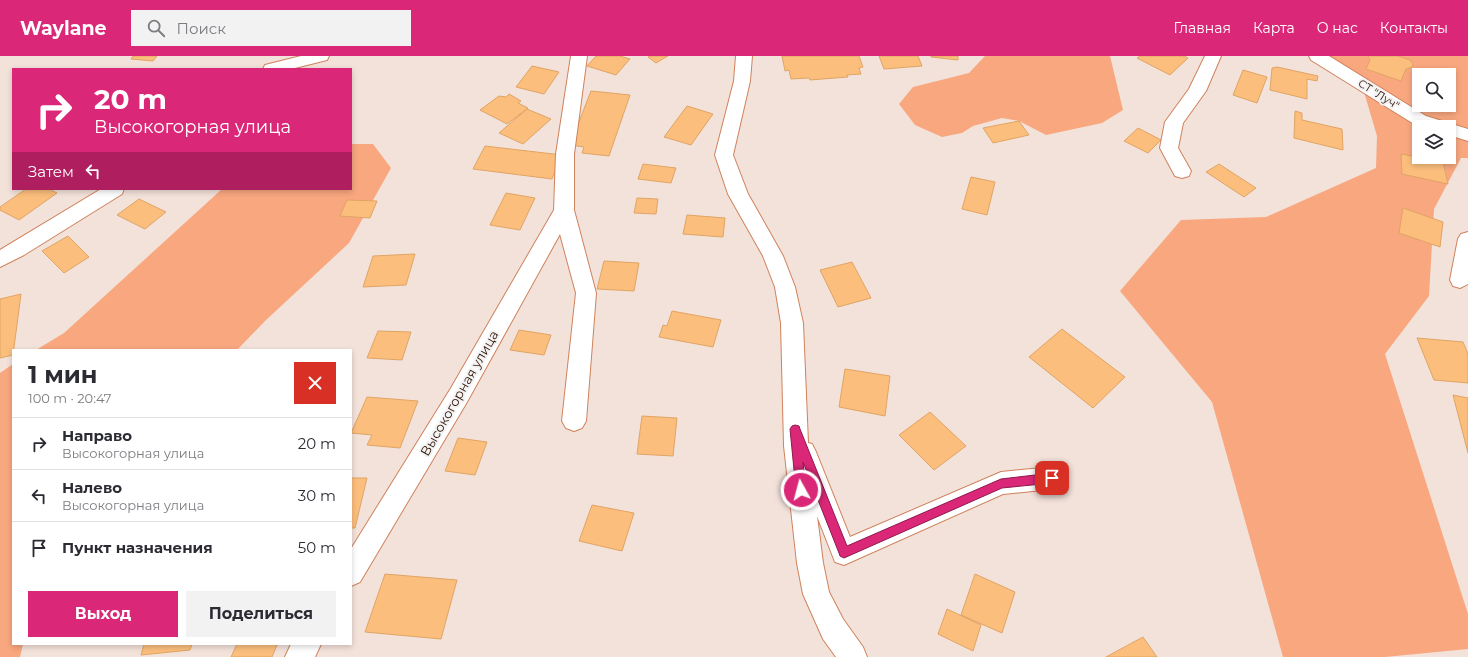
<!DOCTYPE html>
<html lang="ru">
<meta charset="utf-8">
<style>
:root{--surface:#fff;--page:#f2f2f3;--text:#2b2b33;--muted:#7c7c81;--line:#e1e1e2;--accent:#db2777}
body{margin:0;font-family:Montserrat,sans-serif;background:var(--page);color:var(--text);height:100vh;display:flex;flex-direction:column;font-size:15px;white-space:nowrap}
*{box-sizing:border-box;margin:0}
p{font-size:13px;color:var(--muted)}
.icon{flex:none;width:22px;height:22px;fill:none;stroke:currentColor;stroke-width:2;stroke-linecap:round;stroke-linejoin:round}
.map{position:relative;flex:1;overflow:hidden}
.panel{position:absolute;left:12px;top:293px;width:340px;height:296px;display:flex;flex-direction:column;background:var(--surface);border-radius:0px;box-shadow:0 2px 6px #0003}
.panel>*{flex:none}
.banner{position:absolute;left:12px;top:12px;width:340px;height:122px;border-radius:0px;box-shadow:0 2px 6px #0003;background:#db2777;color:#fff;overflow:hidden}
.controls{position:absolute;left:1412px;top:12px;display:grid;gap:8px}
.controls a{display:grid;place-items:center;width:44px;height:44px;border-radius:0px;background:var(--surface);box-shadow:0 2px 6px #0003;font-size:20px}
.pin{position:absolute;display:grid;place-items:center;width:34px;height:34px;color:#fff;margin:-17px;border-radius:8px;box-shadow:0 2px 6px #0006}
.me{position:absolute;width:44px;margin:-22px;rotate:353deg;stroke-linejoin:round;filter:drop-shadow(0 0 3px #0008)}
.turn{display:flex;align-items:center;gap:14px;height:84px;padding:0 16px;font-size:18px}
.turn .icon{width:52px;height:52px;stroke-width:2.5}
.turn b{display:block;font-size:28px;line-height:34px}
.then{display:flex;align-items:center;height:38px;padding:0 16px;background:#0003;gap:8px;font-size:15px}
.round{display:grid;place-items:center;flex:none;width:42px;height:42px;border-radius:0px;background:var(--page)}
.overview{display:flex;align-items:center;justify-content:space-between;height:68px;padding:0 16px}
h1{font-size:24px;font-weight:700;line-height:30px}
.action{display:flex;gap:8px;margin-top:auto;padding:8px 16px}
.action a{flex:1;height:46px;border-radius:0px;background:var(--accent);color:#fff;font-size:16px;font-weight:700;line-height:46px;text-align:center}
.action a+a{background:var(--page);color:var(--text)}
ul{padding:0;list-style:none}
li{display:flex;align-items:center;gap:12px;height:52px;padding:0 16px;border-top:1px solid var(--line)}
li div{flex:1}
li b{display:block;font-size:15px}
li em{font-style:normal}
header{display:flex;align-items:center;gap:24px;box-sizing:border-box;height:56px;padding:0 20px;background:var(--accent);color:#fff}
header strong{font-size:19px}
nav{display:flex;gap:22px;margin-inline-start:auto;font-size:14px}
.search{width:280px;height:36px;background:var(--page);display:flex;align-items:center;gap:10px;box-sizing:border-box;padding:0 14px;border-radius:0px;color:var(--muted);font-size:15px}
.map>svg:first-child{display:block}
.green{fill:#f8a77f;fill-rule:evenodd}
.building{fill:#fbbe7d;stroke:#e0a464}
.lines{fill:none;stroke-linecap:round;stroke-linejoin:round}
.minor-casing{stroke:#cf825c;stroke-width:2}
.minor{fill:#fff;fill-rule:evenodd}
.route{fill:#db2777;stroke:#8e194d}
.labels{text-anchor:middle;stroke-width:4;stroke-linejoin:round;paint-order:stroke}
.far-street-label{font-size:11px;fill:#2f1204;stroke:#f3f3f3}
.street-label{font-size:13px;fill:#2f1204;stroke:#f3f3f3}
</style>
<header>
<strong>Waylane</strong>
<div class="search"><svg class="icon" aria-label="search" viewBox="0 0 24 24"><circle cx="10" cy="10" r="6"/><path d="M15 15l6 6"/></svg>Поиск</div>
<nav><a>Главная</a><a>Карта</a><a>О нас</a><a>Контакты</a></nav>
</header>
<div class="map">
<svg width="1468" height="601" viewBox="0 0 1468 601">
<rect width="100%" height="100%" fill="#f3e2da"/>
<g class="green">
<polygon points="985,0 1110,0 1123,54 1102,67 1046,79 1019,65 1002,62 973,70 962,77 942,81 915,69 899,48 913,31 969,17"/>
<path d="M1326 0H1468V102H1461L1434 153 1429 240 1385 298 1468 558V593L1385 601H1283L1212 346 1120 235 1181 164 1266 161 1376 112 1377 80 1359 19ZM1419 19H1449V49H1419ZM1419 71H1449V101H1419Z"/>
<polygon points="351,88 373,88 391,112 349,187 265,265 237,294 36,294 64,277 222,133 351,133"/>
<polygon points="13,308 13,588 23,588 20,601 0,601 0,317"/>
</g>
<g class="building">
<polygon points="133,0 157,0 153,5 131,3"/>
<polygon points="596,0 620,0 630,3 616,19 587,10"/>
<polygon points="650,0 668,0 656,7 648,1"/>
<polygon points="782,0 859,0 863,11 859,12 861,18 847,19 848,21 810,24 809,22 791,23 789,14 785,15"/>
<polygon points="879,0 918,0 922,10 884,13"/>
<polygon points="931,0 958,0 958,4 931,1"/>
<polygon points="1140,0 1184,0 1188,2 1170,19 1137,2"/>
<polygon points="1368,0 1398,0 1410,4 1413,8 1412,11 1406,13 1401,25 1366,13 1370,4"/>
<polygon points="532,10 559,16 544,38 516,31"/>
<polygon points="1277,11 1318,20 1317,25 1307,23 1307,43 1270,34 1272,12"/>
<polygon points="1243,14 1267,21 1257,47 1233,39"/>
<polygon points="591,35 630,39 609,100 582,97 584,91 570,89"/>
<polygon points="509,38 521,45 518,47 528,52 507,68 480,54 499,40 506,41"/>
<polygon points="687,50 713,58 691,89 664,81"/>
<polygon points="527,53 551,63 523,88 499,77"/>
<polygon points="1295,55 1302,57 1302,64 1342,73 1343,94 1294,82"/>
<polygon points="1019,65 1029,79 993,87 983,72"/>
<polygon points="1138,72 1161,84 1148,97 1124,85"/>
<polygon points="485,90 562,99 552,123 473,113"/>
<polygon points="1401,98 1443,106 1448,128 1402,118"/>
<polygon points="643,108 676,112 671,127 638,123"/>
<polygon points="1219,108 1256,132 1244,141 1206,116"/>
<polygon points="971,121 995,126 987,159 962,153"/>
<polygon points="26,133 49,133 57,137 19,164 0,154 0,151"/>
<polygon points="506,137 535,142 520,174 490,169"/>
<polygon points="637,142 658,143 656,158 634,157"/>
<polygon points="139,143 166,156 145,173 117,159"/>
<polygon points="347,144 377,145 370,162 340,160"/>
<polygon points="1403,152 1443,166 1440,191 1399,177"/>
<polygon points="687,159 725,162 723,181 683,178"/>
<polygon points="68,180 89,201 64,217 42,195"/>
<polygon points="415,198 406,229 363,231 373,200"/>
<polygon points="604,205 639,207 634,235 597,233"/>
<polygon points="852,206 871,242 838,251 820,214"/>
<polygon points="21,238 13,299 0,302 0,243"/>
<polygon points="672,255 721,264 713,291 659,281 663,269 667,270"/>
<polygon points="1062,273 1125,321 1093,352 1029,301"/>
<polygon points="519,274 551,279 544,299 510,294"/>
<polygon points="378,275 411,276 402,304 367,302"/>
<polygon points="1417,282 1463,286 1468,298 1468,327 1434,324"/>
<polygon points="845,313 890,320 885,360 839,351"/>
<polygon points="1453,339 1468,342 1468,397"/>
<polygon points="367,341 418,345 400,392 367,389 372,379 351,377"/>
<polygon points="930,356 966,390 934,414 899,379"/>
<polygon points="642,360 677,362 673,400 637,398"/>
<polygon points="458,382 487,386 475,419 445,415"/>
<polygon points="351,422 367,422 355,472 351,472"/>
<polygon points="592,449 634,457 622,495 579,485"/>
<polygon points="385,518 457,524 441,583 365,576"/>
<polygon points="975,518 1015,536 1002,577 961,559"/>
<polygon points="947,553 981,569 973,595 938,578"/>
<polygon points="1143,581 1157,601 1106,601"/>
<polygon points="144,588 192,588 190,594 141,599"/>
<polygon points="237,588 272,588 277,589 272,601 231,601"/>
</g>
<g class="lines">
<defs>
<g id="minor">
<polygon points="301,0 329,0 327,4 291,13 263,13 265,9"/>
<polygon points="571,0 587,0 574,98 574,154 596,237 586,365 582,372 574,375 566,372 562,365 576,237 560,178 467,346 360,526 351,530 351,493 451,332 554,154 556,98"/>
<polygon points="736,0 752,0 750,25 733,99 748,138 783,200 795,231 803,267 808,387 812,388 816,396 850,481 1001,416 1052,411 1061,414 1064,422 1061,430 1052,433 1003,438 844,509 835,506 817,460 823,507 829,536 843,563 863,591 867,601 836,601 823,583 803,538 797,507 784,390 781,267 775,231 763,200 728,138 715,99 734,25"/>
<polygon points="1205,0 1221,0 1206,35 1183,67 1178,92 1191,115 1189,120 1182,122 1175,120 1160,92 1165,66 1189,33"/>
<polygon points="1309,0 1329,0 1426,60 1468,73 1468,85 1449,79 1449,71 1423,71 1414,68 1311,4"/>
<polygon points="101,133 124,133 122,138 24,199 0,211 0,194"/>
<polygon points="1468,176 1468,228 1460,232 1453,230 1450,224 1458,183 1461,178"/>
<polygon points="291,588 321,588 315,601 285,601"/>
</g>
</defs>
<use href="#minor" class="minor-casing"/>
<use href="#minor" class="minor"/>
</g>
<polygon class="route" points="795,369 799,370 800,373 847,490 1001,423 1052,417 1056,419 1057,422 1056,425 1052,427 1002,432 844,502 840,500 839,497 803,406 806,434 805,437 801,438 798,437 796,434 790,373 792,370"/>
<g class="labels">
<g class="far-street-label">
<text transform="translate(1379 38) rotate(32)" y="4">СТ "Луч"</text>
</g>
<g class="street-label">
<text transform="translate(459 337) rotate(-60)" y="5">Высокогорная улица</text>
</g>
</g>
</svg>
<div class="controls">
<a><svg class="icon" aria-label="search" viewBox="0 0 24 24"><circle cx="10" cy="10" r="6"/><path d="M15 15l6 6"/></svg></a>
<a><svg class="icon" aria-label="layers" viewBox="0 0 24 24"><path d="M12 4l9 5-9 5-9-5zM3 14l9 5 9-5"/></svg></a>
</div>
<div class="pin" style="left:1052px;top:422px;background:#d93025"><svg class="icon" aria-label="arrive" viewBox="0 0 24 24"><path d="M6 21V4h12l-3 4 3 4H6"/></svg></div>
<svg class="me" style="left:801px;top:434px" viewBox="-20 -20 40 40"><circle r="17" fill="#db2777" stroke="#fff" stroke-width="3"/><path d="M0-11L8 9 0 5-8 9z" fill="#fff"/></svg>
<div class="banner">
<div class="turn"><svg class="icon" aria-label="right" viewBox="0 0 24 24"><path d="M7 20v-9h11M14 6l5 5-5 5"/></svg><div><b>20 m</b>Высокогорная улица</div></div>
<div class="then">Затем<svg class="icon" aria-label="left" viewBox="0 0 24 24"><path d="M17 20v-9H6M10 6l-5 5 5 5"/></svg></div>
</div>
<section class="panel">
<div class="overview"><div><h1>1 мин</h1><p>100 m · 20:47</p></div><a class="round" style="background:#d93025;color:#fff"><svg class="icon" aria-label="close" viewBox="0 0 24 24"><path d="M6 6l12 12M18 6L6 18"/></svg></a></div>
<ul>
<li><svg class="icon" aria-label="right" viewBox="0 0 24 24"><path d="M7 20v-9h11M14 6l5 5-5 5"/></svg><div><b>Направо</b><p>Высокогорная улица</p></div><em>20 m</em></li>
<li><svg class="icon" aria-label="left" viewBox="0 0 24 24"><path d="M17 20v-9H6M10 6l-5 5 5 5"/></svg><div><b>Налево</b><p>Высокогорная улица</p></div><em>30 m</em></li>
<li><svg class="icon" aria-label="arrive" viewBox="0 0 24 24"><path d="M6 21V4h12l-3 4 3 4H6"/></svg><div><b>Пункт назначения</b></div><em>50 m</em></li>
</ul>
<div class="action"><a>Выход</a><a>Поделиться</a></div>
</section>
</div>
